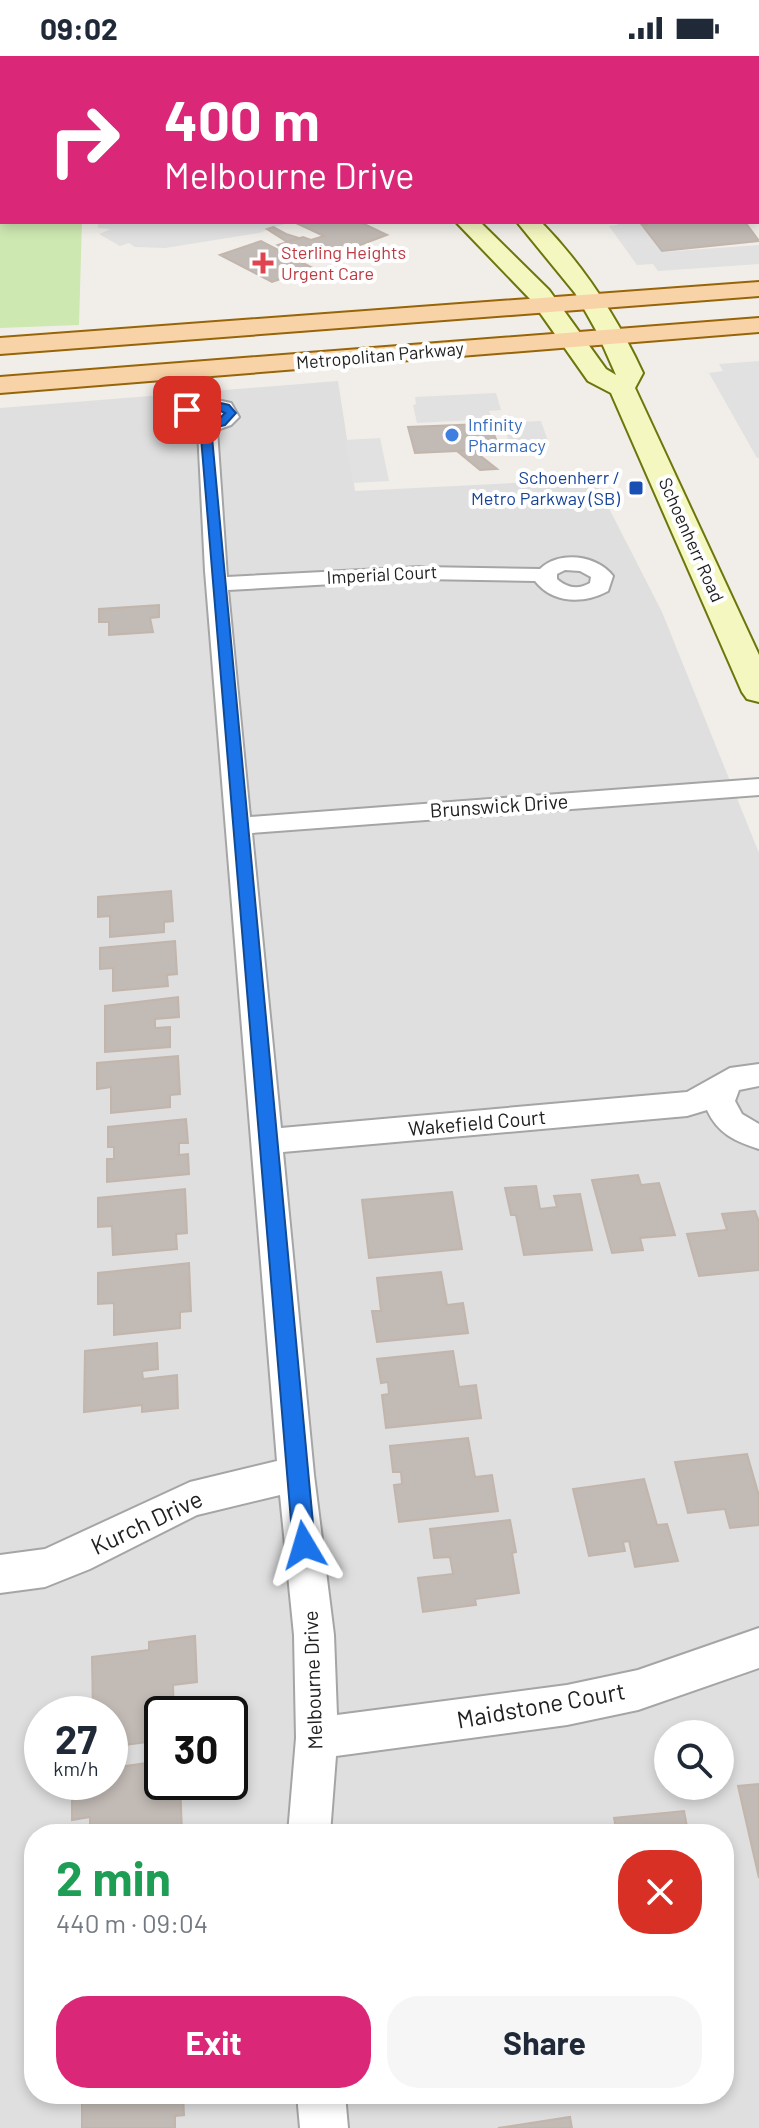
<!DOCTYPE html>
<meta charset="utf-8">
<style>
:root{--surface:#fff;--page:#f6f6f7;--text:#1f2937;--muted:#747a83;--accent:#db2777}
body{margin:0;font-family:Barlow,sans-serif;background:var(--page);color:var(--text);height:100vh;display:flex;flex-direction:column;font-size:30px;white-space:nowrap}
*{box-sizing:border-box;margin:0}
p{font-size:26px;color:var(--muted)}
.icon{flex:none;width:44px;height:44px;fill:none;stroke:currentColor;stroke-width:2;stroke-linecap:round;stroke-linejoin:round}
.map{position:relative;flex:1;overflow:hidden}
.side{position:absolute;left:24px;top:1768px;width:710px;height:280px;display:flex;flex-direction:column;background:var(--surface);border-radius:32px;box-shadow:0 4px 12px #0003}
.side>*{flex:none}
.guide{position:absolute;left:0px;top:0px;width:760px;height:168px;box-shadow:0 4px 12px #0003;background:#db2777;color:#fff;overflow:hidden}
.fabs{position:absolute;left:654px;top:1664px;display:grid;gap:16px}
.fabs a{display:grid;place-items:center;width:80px;height:80px;border-radius:50%;background:var(--surface);box-shadow:0 4px 12px #0003;font-size:40px}
.speed{position:absolute;left:24px;top:1640px;display:flex;gap:16px;font-size:40px;font-weight:700;text-align:center}
.speed>*{display:grid;place-content:center;width:104px;height:104px;border-radius:50%;background:var(--surface);box-shadow:0 4px 12px #0003;line-height:1}
.speed small{font-size:20px;font-weight:400}
.speed .limit{border:4px solid #111;border-radius:12px;background:#fff;color:#111}
.pin{position:absolute;display:grid;place-items:center;width:68px;height:68px;color:#fff;margin:-34px;border-radius:16px;box-shadow:0 4px 12px #0006}
.me{position:absolute;width:88px;margin:-44px;rotate:353deg;stroke-linejoin:round;filter:drop-shadow(0 0 6px #0008)}
.turn{display:flex;align-items:center;gap:28px;height:168px;padding:0 32px;font-size:36px}
.turn .icon{width:104px;height:104px;stroke-width:2.5}
.turn b{display:block;font-size:56px;line-height:68px}
.round{display:grid;place-items:center;flex:none;width:84px;height:84px;border-radius:32px;background:var(--page)}
.summary{display:flex;align-items:center;justify-content:space-between;height:136px;padding:0 32px}
h1{font-size:48px;font-weight:700;line-height:60px;color:#1e9e55}
.button{display:flex;gap:16px;margin-top:auto;padding:16px 32px}
.button a{flex:1;height:92px;border-radius:32px;background:var(--accent);color:#fff;font-size:32px;font-weight:700;line-height:92px;text-align:center}
.button a+a{background:var(--page);color:var(--text)}
.status{display:flex;justify-content:space-between;align-items:center;height:56px;padding:0 40px;background:var(--surface);direction:ltr}
.status svg{height:22px;fill:currentColor}
.map>svg:first-child{display:block}
.residential{fill:#dfdfdf;fill-rule:evenodd}
.grass{fill:#cee8b2}
.parking{fill:#e1e1e1}
.building{fill:#c2bab5;stroke:#c2b5ac;stroke-width:2}
.lines{fill:none;stroke-linecap:round;stroke-linejoin:round}
.minor-casing{stroke:#a5a5a5;stroke-width:4}
.secondary-casing{stroke:#6d760b;stroke-width:4}
.primary-casing{stroke:#976508;stroke-width:4}
.minor{fill:#fff;fill-rule:evenodd}
.secondary{fill:#f5f7c1;fill-rule:evenodd}
.primary{fill:#f8d3a7;fill-rule:evenodd}
.route{fill:#1a73e8;stroke:#114b97;stroke-width:2}
.health-dot{fill:#e0444e;stroke:#fff;stroke-width:3}
.shop-dot{fill:#3f7fe0;stroke:#fff;stroke-width:3}
.transit-dot{fill:#1a4fb4;stroke:#fff;stroke-width:3}
.labels{text-anchor:middle;stroke-width:8;stroke-linejoin:round;paint-order:stroke}
.far-health-label{font-size:18px;fill:#be3a42;stroke:#fff;text-anchor:start}
.far-street-label{font-size:18px;fill:#212121;stroke:#fff}
.far-shop-label{font-size:18px;fill:#366cbe;stroke:#fff;text-anchor:start}
.far-transit-label{font-size:18px;fill:#164399;stroke:#fff;text-anchor:end}
.street-label{font-size:20px;fill:#212121;stroke:#fff}
.near-street-label{font-size:24px;fill:#212121;stroke:#fff}
</style>
<div class="status"><b>09:02</b><svg viewBox="0 0 49 12"><path d="M0 12V9h3v3zM5 12V6h3v6zM10 12V3h3v9zM15 12V0h3v12zM26 1h20v11H26zM47 4h2v5h-2z"/></svg></div>
<div class="map">
<svg width="759" height="2072" viewBox="0 0 759 2072">
<rect width="100%" height="100%" fill="#f1eee9"/>
<g class="residential">
<polygon points="463,0 759,0 759,149 758,2"/>
<path d="M338 325 355 435 594 423 662 556 759 797V2072H0V352ZM42 1658H110V1726H42ZM162 1658H230V1726H162ZM668 1678H720V1730H668ZM34 1778H724V2038H34Z"/>
</g>
<polygon class="grass" points="0,0 87,0 2,2 2,166 82,166 79,269 0,272"/>
<g class="parking">
<polygon points="98,166 290,166 259,177 165,192 135,191 129,187 120,190 99,178 111,173 98,172"/>
<polygon points="616,166 639,166 662,196 759,189 759,208 658,215 653,208 637,209 609,170 618,169"/>
<polygon points="759,305 759,402 757,402 709,317 723,315 719,308"/>
<polygon points="496,337 501,354 489,355 492,363 417,367 413,349 416,348 415,341"/>
<polygon points="541,365 549,388 510,390 503,367"/>
<polygon points="380,382 389,425 353,427 345,384"/>
</g>
<g class="building">
<polygon points="294,166 360,166 387,179 360,189 330,194 335,196 311,205 305,202 297,204 313,212 272,226 220,199 261,185 278,194 284,192 278,189 303,181 311,184 324,180"/>
<polygon points="645,166 745,166 759,185 662,195 642,169 647,169"/>
<polygon points="273,171 286,178 299,182 287,186 267,173"/>
<polygon points="483,368 491,371 500,393 415,397 408,371"/>
<polygon points="473,394 497,413 480,414 457,395"/>
<polygon points="159,549 159,561 150,562 153,576 109,579 109,566 99,566 99,553"/>
<polygon points="171,835 173,865 164,866 164,876 110,881 110,860 98,861 98,841"/>
<polygon points="175,885 177,918 167,919 168,930 113,935 113,912 100,913 100,892"/>
<polygon points="178,941 179,961 155,963 155,972 170,971 170,991 105,996 105,950"/>
<polygon points="178,1000 180,1038 170,1039 170,1051 111,1057 111,1031 97,1033 97,1007"/>
<polygon points="186,1063 188,1087 179,1087 179,1099 188,1098 189,1118 107,1126 107,1103 114,1103 114,1091 108,1091 108,1071"/>
<polygon points="638,1119 641,1129 659,1127 675,1179 640,1182 643,1194 612,1197 592,1124"/>
<polygon points="536,1130 540,1153 557,1151 554,1140 580,1138 592,1194 524,1199 516,1159 511,1159 505,1132"/>
<polygon points="185,1133 187,1177 176,1178 177,1193 113,1199 112,1170 98,1171 98,1142"/>
<polygon points="452,1136 462,1193 369,1202 362,1144"/>
<polygon points="755,1155 759,1166 759,1214 699,1220 687,1178 727,1174 722,1158"/>
<polygon points="189,1207 191,1255 180,1256 180,1272 114,1279 114,1247 98,1248 98,1217"/>
<polygon points="441,1216 447,1249 463,1247 468,1277 377,1286 372,1255 381,1255 377,1222"/>
<polygon points="157,1287 158,1313 142,1315 143,1323 177,1319 178,1352 142,1356 142,1349 84,1356 85,1295"/>
<polygon points="453,1295 459,1331 476,1329 481,1362 386,1372 382,1339 389,1338 388,1326 381,1327 377,1303"/>
<polygon points="468,1382 475,1421 492,1419 498,1455 399,1466 394,1429 402,1428 401,1416 393,1416 390,1390"/>
<polygon points="747,1398 759,1440 759,1469 730,1472 725,1453 688,1457 675,1406"/>
<polygon points="644,1423 657,1469 667,1468 678,1505 635,1511 629,1485 623,1486 625,1495 589,1500 573,1433"/>
<polygon points="510,1464 516,1496 512,1497 519,1537 475,1543 476,1549 423,1556 418,1522 453,1518 450,1501 434,1502 430,1473"/>
<polygon points="195,1580 197,1626 173,1629 174,1658 162,1658 162,1684 110,1691 110,1658 93,1658 92,1601 149,1594 149,1586"/>
<polygon points="162,1705 162,1726 180,1726 182,1777 90,1778 90,1761 72,1764 72,1726 110,1726 110,1712"/>
<polygon points="759,1728 759,1822 738,1730"/>
<polygon points="684,1755 688,1776 708,1774 709,1778 617,1778 614,1762"/>
<polygon points="62,2038 183,2038 184,2059 175,2060 175,2072 82,2072 82,2040 62,2043"/>
<polygon points="453,2038 515,2038 454,2047"/>
<polygon points="570,2061 572,2072 498,2072"/>
</g>
<g class="lines">
<defs>
<g id="minor">
<polygon points="359,0 378,0 358,2"/>
<polygon points="479,0 492,0 493,2 480,2"/>
<polygon points="675,0 688,0 689,2 676,2"/>
<rect x="758" y="26" width="1" height="8"/>
<rect x="758" y="90" width="1" height="8"/>
<rect x="758" y="152" width="1" height="10"/>
<path d="M212 343 231 347 239 361 231 369 217 374 227 521 421 511 540 513C559 494 597 499 613 520L608 535C584 548 553 548 535 525L421 523 228 534 250 761 759 723V739L252 777 281 1072 687 1036 730 1012 759 1008V1030L739 1034 735 1045 742 1058 759 1068V1093C735 1085 718 1078 707 1054L687 1060 283 1096 314 1419 334 1579 337 1659 567 1629 638 1614 759 1572V1612L638 1654 567 1669 336 1700 330 1778H288L296 1682 294 1579 280 1439 197 1459 90 1513 45 1531 0 1537V1499L45 1493 190 1426 277 1405 205 515 198 374 184 370 176 362 185 348ZM212 353 220 360 209 364 195 361 198 356ZM565 514 580 515 591 521 590 527C578 534 567 532 557 523V518Z"/>
<polygon points="297,2038 345,2038 348,2072 300,2072"/>
</g>
<g id="secondary">
<polygon points="206,0 225,0 226,2 207,2"/>
<polygon points="267,0 287,0 288,2 268,2"/>
<path d="M456 166H480L549 234 606 313 616 319 597 276 575 237 517 166H541C584 210 617 261 643 317L635 332 759 599V646L747 643 742 636 611 337 588 325 531 244Z"/>
</g>
<g id="primary">
<polygon points="759,226 759,240 0,298 0,282"/>
<polygon points="759,262 759,276 0,337 0,321"/>
</g>
</defs>
<use href="#minor" class="minor-casing"/>
<use href="#secondary" class="secondary-casing"/>
<use href="#primary" class="primary-casing"/>
<use href="#minor" class="minor"/>
<use href="#secondary" class="secondary"/>
<use href="#primary" class="primary"/>
</g>
<polygon class="route" points="212,345 229,349 236,357 225,369 213,372 212,381 315,1489 312,1497 304,1500 296,1497 293,1489 201,381 203,367 218,364 225,357 212,351 187,358 182,354 194,347"/>
<path class="health-dot" d="M259 195h8v8h8v8h-8v8h-8v-8h-8v-8h8z"/>
<circle class="shop-dot" cx="452" cy="379" r="8"/>
<rect class="transit-dot" x="628" y="424" width="16" height="16" rx="4"/>
<g class="labels">
<g class="far-health-label">
<text x="281" y="203">Sterling Heights<tspan x="281" dy="21">Urgent Care</tspan></text>
</g>
<g class="far-street-label">
<text transform="translate(380 300) rotate(-5)" y="6">Metropolitan Parkway</text>
<text transform="translate(691 484) rotate(66)" y="6">Schoenherr Road</text>
<text transform="translate(382 519) rotate(-3)" y="6">Imperial Court</text>
</g>
<g class="far-shop-label">
<text x="468" y="375">Infinity<tspan x="468" dy="21">Pharmacy</tspan></text>
</g>
<g class="far-transit-label">
<text x="620" y="428">Schoenherr /<tspan x="620" dy="21">Metro Parkway (SB)</tspan></text>
</g>
<g class="street-label">
<text transform="translate(499 750) rotate(-4)" y="7">Brunswick Drive</text>
<text transform="translate(477 1067) rotate(-5)" y="7">Wakefield Court</text>
<text transform="translate(313 1624) rotate(-92)" y="7">Melbourne Drive</text>
</g>
<g class="near-street-label">
<text transform="translate(147 1467) rotate(-25)" y="8">Kurch Drive</text>
<text transform="translate(541 1650) rotate(-10)" y="8">Maidstone Court</text>
</g>
</g>
</svg>
<div class="fabs">
<a><svg class="icon" aria-label="search" viewBox="0 0 24 24"><circle cx="10" cy="10" r="6"/><path d="M15 15l6 6"/></svg></a>
</div>
<div class="speed"><div>27<small>km/h</small></div><div class="limit">30</div></div>
<div class="pin" style="left:187px;top:354px;background:#d93025"><svg class="icon" aria-label="arrive" viewBox="0 0 24 24"><path d="M6 21V4h12l-3 4 3 4H6"/></svg></div>
<svg class="me" style="left:304px;top:1489px" viewBox="-20 -20 40 40"><path d="M0-17L14 15 0 8-14 15z" fill="#1a73e8" stroke="#fff" stroke-width="4"/></svg>
<div class="guide">
<div class="turn"><svg class="icon" aria-label="right" viewBox="0 0 24 24"><path d="M7 20v-9h11M14 6l5 5-5 5"/></svg><div><b>400 m</b>Melbourne Drive</div></div>
</div>
<section class="side">
<div class="summary"><div><h1>2 min</h1><p>440 m · 09:04</p></div><a class="round" style="background:#d93025;color:#fff"><svg class="icon" aria-label="close" viewBox="0 0 24 24"><path d="M6 6l12 12M18 6L6 18"/></svg></a></div>
<div class="button"><a>Exit</a><a>Share</a></div>
</section>
</div>
